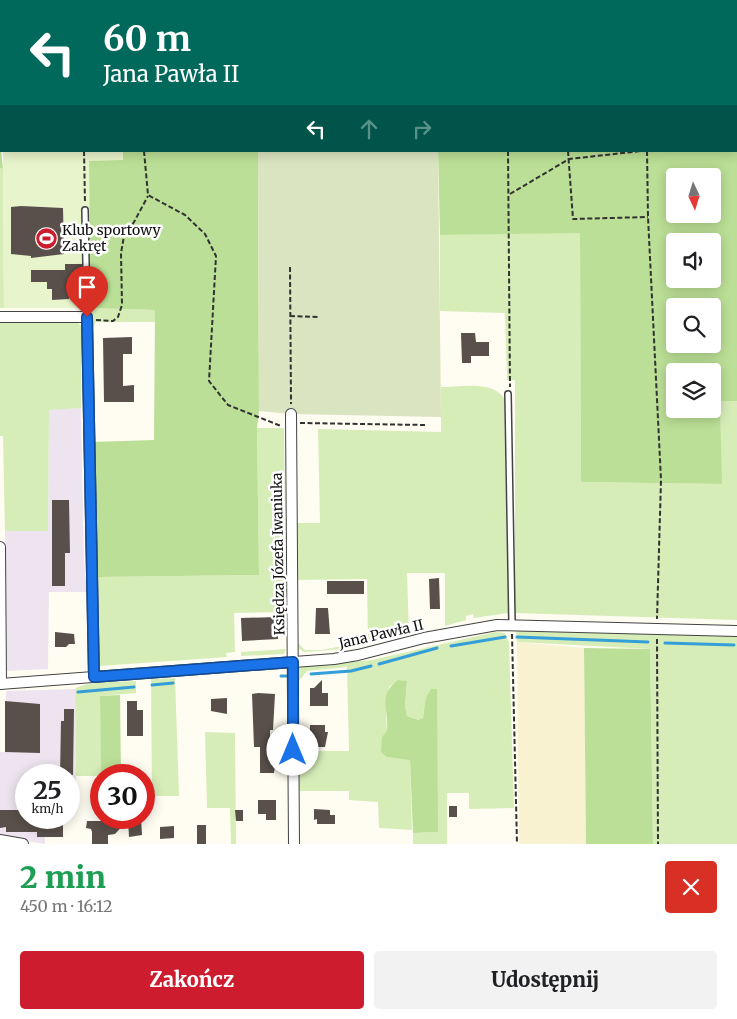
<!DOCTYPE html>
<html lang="pl">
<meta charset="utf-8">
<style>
:root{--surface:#fff;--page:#f2f2f2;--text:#202124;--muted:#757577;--accent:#cc1c2d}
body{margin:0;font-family:Merriweather,serif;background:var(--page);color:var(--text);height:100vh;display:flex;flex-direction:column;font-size:19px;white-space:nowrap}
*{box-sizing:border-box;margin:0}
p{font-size:16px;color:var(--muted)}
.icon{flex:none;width:28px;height:28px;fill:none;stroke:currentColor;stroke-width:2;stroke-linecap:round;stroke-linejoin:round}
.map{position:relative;height:844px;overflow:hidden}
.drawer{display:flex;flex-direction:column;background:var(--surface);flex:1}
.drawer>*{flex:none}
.hud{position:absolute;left:0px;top:0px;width:738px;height:152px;box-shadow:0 2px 12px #0003;background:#00695c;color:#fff;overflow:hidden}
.needle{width:32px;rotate:176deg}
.controls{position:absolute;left:666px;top:168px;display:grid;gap:10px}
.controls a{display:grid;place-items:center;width:55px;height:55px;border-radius:5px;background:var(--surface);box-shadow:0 2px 12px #0003;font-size:25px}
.speed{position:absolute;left:15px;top:764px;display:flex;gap:10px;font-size:25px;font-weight:700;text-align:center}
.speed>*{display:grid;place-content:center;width:65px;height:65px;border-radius:50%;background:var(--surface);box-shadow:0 2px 12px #0003;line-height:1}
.speed small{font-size:12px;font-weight:400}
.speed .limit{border:8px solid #d22;background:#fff;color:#111}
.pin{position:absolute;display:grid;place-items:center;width:42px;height:42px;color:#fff;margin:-51px -21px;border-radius:50% 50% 50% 0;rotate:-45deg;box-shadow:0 0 5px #0007}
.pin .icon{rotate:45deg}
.me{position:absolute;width:55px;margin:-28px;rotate:0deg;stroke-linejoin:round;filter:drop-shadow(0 0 4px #0008)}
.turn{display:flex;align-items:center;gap:18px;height:105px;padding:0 20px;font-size:22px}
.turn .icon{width:65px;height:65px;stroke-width:2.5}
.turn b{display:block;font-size:35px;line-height:42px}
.lanes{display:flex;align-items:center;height:48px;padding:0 20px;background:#0003;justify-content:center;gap:25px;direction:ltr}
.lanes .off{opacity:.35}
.round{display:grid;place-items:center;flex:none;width:52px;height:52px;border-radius:5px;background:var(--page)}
.head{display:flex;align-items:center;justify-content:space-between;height:85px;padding:0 20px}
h1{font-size:30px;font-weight:800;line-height:38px;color:#1e9e55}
.cta{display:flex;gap:10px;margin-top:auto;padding:10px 20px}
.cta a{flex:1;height:58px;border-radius:5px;background:var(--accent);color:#fff;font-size:20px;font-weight:800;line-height:58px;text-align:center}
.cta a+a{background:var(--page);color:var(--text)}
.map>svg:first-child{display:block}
.industrial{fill:#ede4ef}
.farmland{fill:#f8f2d0}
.green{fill:#d6edb8}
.forest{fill:#bbdf96;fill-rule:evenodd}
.cemetery{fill:#dae4c0}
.pitch{fill:#e8f4cb}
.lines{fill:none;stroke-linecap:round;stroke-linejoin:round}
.stream{stroke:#349ed8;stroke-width:3}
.building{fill:#59504b}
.lane-casing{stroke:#434343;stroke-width:8}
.street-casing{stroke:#434343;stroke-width:12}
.path{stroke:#323232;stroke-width:2;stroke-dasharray:5 2.5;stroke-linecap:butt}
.lane{stroke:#fff;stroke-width:5}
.street{stroke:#fff;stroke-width:10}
.route-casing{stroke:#114b97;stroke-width:12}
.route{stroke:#1a73e8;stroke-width:9}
.labels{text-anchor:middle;stroke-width:5;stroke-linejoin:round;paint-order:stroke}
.poi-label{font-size:14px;fill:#101010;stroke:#fff;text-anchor:start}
.street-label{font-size:14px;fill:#101010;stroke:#fff}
</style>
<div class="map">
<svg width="737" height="844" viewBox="0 0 737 844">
<rect width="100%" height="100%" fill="#fffcf2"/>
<g class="industrial">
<polygon points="81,408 84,561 87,592 49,592 48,669 6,671 5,531 48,531 49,409"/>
<polygon points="75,689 76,783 69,782 69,775 26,775 26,818 44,818 45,844 0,836 0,752 5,752 6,691"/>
</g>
<polygon class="farmland" points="517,642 584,648 586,844 519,844"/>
<g class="green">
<polygon points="0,168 3,169 4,308 0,308"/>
<polygon points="580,232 581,482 721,484 720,400 737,401 737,620 515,613 515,380 507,380 505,313 440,311 440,235"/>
<polygon points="90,308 155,310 155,322 96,322 93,328"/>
<polygon points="0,323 78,323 82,327 81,408 49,410 48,531 5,531 3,436 0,436"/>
<path d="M441 387C460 387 492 380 504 398L508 613 474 618 473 614 466 616V620L445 626V573H407L409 633 398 636 397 632 390 634 392 637 376 642 375 639 370 640V643L364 645 363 642 368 641 367 579 297 580 296 523H320L318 429 441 432Z"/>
<polygon points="257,428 284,428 286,612 234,613 235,652 226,653 227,657 100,666 98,577 259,575"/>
<polygon points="516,629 737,636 737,844 653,844 650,649 517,642"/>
<polygon points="495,632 505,633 509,642 514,808 469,809 469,793 447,793 447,844 413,844 413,833 438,832 424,709 423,718 418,720 407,716 405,706 407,682 399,680 389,687 386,713 387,730 382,737 387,757 410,759 412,830 379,828 378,802 349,800 349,791 299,791 299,751 349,751 347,667 307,671 298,682 298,669 300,667 372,660"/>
<polygon points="298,643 305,650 321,650 354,644 354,648 304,652 298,648"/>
<polygon points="286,649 284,654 241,656 241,652"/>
<polygon points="175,678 179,796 152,796 151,679"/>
<path d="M136 681V693L100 696 101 776H76L75 689C83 681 124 682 136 681Z"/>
<polygon points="205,732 235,733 236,844 231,844 230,808 207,808"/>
</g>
<g class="forest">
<polygon points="0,0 1,151 3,169 0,168"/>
<path d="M87 0H737V401H720L722 484 581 482 580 233 440 235 438 151H736V1ZM712 176V214H675V176ZM712 241V279H675V241ZM712 306V344H675V306ZM712 371V409H675V371Z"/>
<polygon points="123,151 258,151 259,411 257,428 259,575 98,577 94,557 92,442 154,440 155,310 90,308 89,160 122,160"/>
<polygon points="584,648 650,649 653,844 586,844"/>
<path d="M398 680 407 681 405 706 407 716 418 720 423 718 426 698 431 689H437L438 832 413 833 410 760 387 757 381 752 382 737 387 730C389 708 377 696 398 680Z"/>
<polygon points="120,695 121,775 101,775 101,788 100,696"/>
</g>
<polygon class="cemetery" points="258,151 438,151 441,417 291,414 259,411"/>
<g class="pitch">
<polygon points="0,0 87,0 87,1 1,1 1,64"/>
<polygon points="3,151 123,151 123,160 89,161 90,308 4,308"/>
</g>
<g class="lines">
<g class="stream">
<polyline points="517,637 648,642"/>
<polyline points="665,643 734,645"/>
<polyline points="451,646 505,637"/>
<polyline points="379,664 437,648"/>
<polyline points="311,674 351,671 371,666"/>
<polyline points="281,676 286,676"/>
<polyline points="152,685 173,683"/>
<polyline points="78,692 134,687"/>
</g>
</g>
<g class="building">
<polygon points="21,206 63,208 64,254 31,258 31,256 11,254 11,207"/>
<polygon points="65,264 82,264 82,291 69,291 69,299 52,300 52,289 47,289 47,282 31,282 31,270 65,270"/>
<polygon points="461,333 475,333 476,342 489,342 489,356 471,356 471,363 462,363"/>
<polygon points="132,337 132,354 123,354 123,386 134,385 134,402 104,402 103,338"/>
<polygon points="52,500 69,500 70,553 65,553 65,586 52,586"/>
<polygon points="439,578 440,609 430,609 429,579"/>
<rect x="327" y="581" width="37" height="13"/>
<polygon points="316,608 328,608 330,634 315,634"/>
<polygon points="277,617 278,639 242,641 241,618"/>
<polygon points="55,632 74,634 75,644 69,644 66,647 55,647"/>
<polygon points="322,680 322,693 328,693 328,706 310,706 310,688 314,688"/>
<polygon points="258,693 275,694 273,730 270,730 270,759 276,759 274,773 260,773 260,747 254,747 252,694"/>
<polygon points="227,698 227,714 211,711 211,699"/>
<polygon points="5,701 40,704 40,753 5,752"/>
<polygon points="127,701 137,701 137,710 143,710 143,736 127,736"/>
<polygon points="64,709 74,709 73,775 60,775 61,721 64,721"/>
<polygon points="310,725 325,725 325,732 328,732 325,747 307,747 307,737 310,737"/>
<polygon points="258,800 276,800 276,820 266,820 266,814 258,814"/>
<rect x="449" y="806" width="8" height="11"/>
<polygon points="314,809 330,810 330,815 335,815 335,824 317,824 317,819 314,820"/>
<polygon points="0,810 23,810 23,818 43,818 43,823 59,823 59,825 63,825 63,837 37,837 37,832 6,832 6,827 0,828"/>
<polygon points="235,810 243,810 243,821 236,821"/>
<polygon points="101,818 141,818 142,835 129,837 128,820 115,834 108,835 108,844 92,844 92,832 91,829 86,828 87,821 101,821"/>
<rect x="197" y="825" width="9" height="19"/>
<polygon points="174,826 174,838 160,839 160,827"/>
</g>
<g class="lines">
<defs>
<g id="lane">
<polyline points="85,210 87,316"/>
<polyline points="508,394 512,624"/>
</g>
<g id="street">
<polyline points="0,317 87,317 94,677"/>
<polyline points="291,414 294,844"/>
<polyline points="0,547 1,684"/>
<polyline points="0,684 334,659 358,655 424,638 497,625 737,631"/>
<polyline points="0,840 23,844"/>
</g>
</defs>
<use href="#lane" class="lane-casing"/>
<use href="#street" class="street-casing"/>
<g class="path">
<polyline points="151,0 151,1"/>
<polyline points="347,0 348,1"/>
<polyline points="565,0 565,1"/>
<polyline points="645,0 645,1"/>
<polyline points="432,1 432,0"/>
<polyline points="736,66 737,65"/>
<polyline points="84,151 85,203"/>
<polyline points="144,151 148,195 185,215 205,234 216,256 209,381 228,405 281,426"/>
<polyline points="508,151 510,387"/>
<polyline points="568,151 573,219 648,217"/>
<polyline points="647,151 648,217 661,480 657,619"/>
<polyline points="510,194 569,159 641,151"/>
<polyline points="290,267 291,404"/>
<polyline points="290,316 319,317"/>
<polyline points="96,320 113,321 118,317 122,305 121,253 124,236 134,222 148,196"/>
<polyline points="300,423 426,425"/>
<polyline points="512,634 517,844"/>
<polyline points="657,639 658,844"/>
</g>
<use href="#lane" class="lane"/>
<use href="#street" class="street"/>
</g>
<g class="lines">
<defs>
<polyline id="route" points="87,317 94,677 293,662 293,750"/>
</defs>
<use href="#route" class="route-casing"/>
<use href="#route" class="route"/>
</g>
<defs>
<symbol id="stadium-disc" viewBox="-11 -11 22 22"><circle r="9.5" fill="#cc1c2d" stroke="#fff"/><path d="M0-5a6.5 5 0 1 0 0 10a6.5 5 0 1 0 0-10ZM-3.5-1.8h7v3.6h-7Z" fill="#fff"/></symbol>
</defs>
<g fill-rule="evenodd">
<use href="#stadium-disc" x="34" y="226" width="25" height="25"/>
</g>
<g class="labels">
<g class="poi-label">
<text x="62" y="235">Klub sportowy<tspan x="62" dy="16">Zakręt</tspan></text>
</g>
<g class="street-label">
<text transform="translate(278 554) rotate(-91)" y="5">Księdza Józefa Iwaniuka</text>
<text transform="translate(381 634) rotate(-13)" y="5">Jana Pawła II</text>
</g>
</g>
</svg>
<div class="controls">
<a><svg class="needle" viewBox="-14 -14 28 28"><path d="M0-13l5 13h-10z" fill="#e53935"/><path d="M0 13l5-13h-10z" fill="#757577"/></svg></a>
<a><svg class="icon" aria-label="sound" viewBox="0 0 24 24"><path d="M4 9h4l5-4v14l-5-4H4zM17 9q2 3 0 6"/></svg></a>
<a><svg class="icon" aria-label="search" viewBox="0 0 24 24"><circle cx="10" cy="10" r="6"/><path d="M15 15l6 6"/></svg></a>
<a><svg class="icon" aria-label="layers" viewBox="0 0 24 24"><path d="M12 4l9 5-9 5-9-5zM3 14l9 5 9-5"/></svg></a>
</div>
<div class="speed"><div>25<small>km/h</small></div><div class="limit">30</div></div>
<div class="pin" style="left:87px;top:317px;background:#d93025"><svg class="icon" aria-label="arrive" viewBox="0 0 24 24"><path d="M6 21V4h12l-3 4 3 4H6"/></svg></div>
<svg class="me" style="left:293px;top:750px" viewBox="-20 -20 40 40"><circle r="19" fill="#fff"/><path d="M0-13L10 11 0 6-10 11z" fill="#1a73e8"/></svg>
<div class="hud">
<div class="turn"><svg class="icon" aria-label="left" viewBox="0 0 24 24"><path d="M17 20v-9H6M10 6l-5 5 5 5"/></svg><div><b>60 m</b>Jana Pawła II</div></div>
<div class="lanes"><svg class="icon" aria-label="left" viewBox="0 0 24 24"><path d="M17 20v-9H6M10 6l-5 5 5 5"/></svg><svg class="icon off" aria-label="ahead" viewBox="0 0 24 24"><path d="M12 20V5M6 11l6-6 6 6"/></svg><svg class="icon off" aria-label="right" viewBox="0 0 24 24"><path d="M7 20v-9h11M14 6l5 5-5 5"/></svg></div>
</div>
</div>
<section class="drawer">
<div class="head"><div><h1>2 min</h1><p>450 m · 16:12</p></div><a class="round" style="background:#d93025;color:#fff"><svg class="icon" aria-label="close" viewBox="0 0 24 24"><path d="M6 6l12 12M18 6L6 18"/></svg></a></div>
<div class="cta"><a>Zakończ</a><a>Udostępnij</a></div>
</section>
